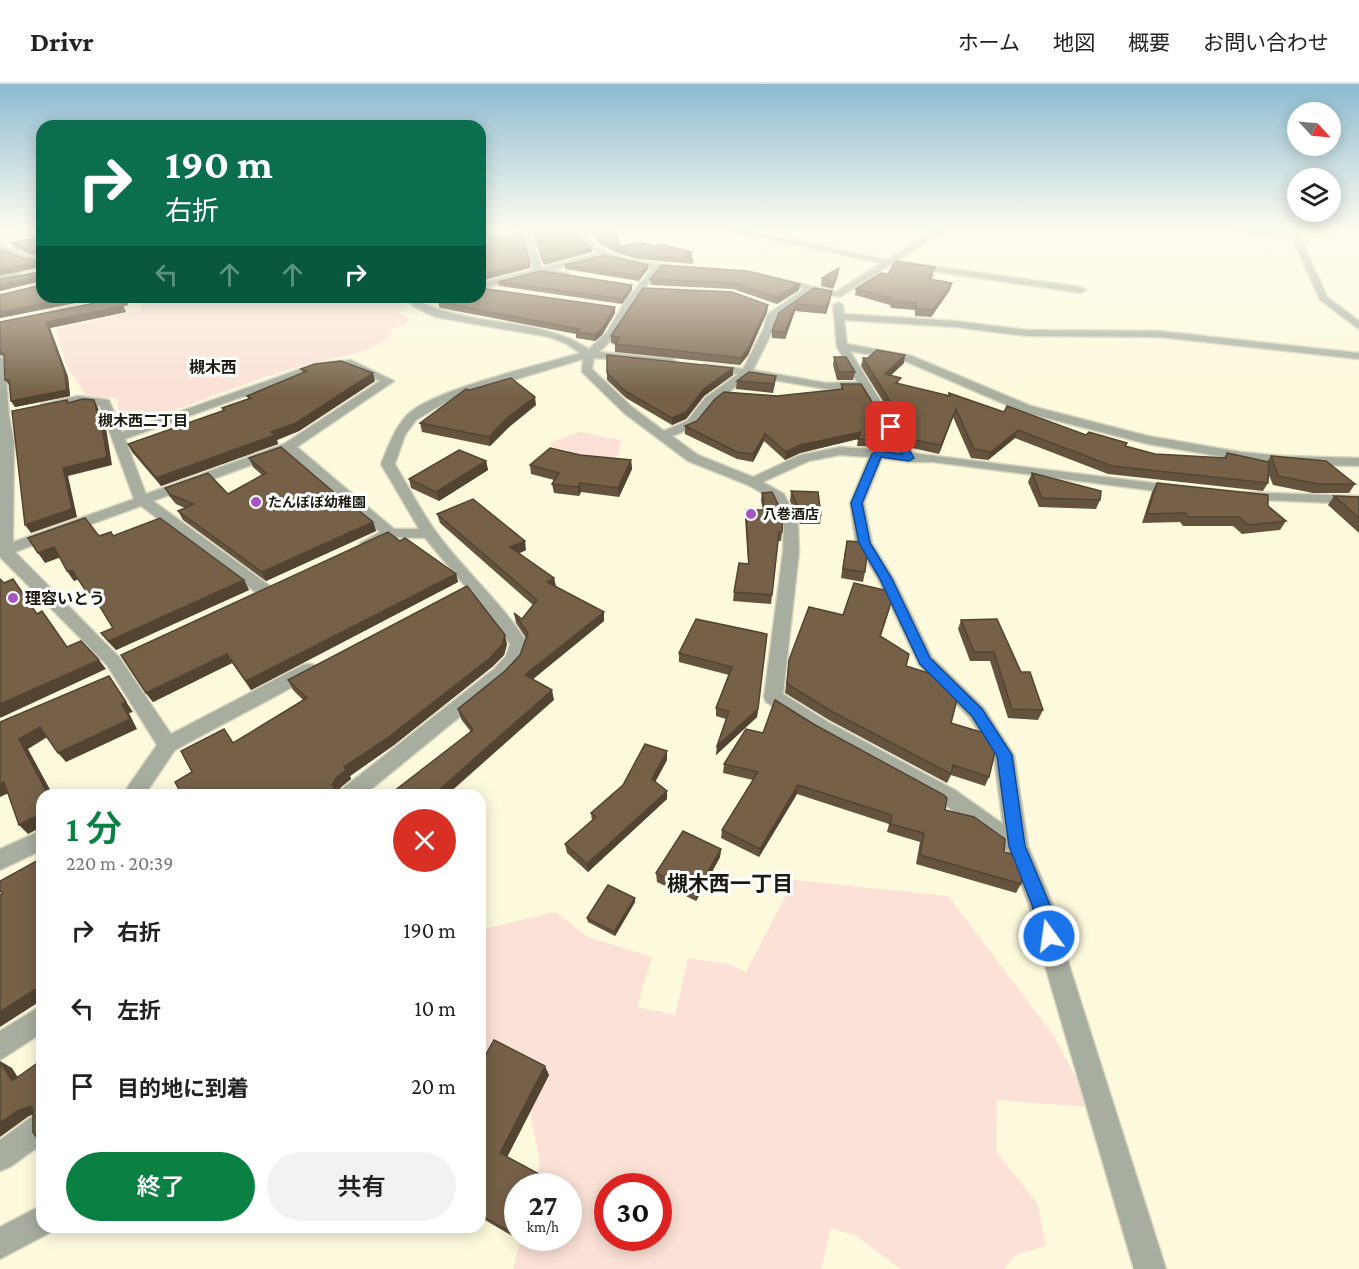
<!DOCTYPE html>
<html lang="ja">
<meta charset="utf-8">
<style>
:root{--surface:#fff;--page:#f2f2f2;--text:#222;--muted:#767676;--line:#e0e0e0;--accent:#0b8043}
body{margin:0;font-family:"Crimson Pro","Noto Sans JP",serif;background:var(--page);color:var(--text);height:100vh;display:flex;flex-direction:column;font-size:22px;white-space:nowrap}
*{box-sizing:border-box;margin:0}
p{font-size:20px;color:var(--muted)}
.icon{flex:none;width:33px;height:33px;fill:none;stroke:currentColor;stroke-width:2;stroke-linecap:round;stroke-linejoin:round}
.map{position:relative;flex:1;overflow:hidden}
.drawer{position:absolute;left:36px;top:705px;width:450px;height:444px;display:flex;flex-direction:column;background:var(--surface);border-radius:18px;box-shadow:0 3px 15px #0003}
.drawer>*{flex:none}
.banner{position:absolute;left:36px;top:36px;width:450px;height:183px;border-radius:18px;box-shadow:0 3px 15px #0003;background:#0b6e4f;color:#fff;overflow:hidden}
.needle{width:39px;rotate:116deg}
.tools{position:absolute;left:1287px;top:18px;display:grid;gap:12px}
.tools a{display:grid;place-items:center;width:54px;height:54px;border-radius:50%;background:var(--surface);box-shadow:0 3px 15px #0003;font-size:30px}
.speed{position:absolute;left:504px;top:1089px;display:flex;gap:12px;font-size:30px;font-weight:700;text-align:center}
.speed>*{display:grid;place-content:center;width:78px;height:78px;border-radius:50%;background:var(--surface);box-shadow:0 3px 15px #0003;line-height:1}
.speed small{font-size:15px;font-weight:400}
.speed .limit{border:9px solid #d22;background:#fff;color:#111}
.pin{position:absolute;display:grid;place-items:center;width:51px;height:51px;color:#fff;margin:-26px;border-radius:12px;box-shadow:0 3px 9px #0006}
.me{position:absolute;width:66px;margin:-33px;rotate:346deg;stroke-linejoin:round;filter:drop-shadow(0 0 4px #0008)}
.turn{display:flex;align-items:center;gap:21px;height:126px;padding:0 30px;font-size:27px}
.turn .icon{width:78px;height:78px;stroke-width:2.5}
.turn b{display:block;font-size:42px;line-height:51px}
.lanes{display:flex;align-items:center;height:57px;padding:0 30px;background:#0003;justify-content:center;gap:30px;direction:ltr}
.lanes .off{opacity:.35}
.round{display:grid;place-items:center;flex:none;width:63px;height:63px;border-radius:32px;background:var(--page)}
.summary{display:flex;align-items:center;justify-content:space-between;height:102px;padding:0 30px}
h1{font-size:36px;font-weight:600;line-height:45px;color:var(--accent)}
.cta{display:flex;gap:12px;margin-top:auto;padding:12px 30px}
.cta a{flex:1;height:69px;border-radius:36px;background:var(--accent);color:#fff;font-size:24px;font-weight:600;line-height:69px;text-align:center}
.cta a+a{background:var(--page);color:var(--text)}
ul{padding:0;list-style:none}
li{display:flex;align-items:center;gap:18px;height:78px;padding:0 30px}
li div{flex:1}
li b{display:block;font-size:22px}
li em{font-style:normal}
header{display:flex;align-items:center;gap:36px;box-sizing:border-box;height:84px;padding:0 30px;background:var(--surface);border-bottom:2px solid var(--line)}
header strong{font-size:28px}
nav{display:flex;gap:33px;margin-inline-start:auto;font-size:21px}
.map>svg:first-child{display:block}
.green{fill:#fbe1d6;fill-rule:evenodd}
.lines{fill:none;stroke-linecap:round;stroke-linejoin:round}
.minor-casing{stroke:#d9d5bc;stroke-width:3}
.minor{fill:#a7aea0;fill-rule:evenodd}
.wall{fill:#65533e}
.shaded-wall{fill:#534432}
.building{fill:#766148;stroke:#534432;stroke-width:1.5}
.route{fill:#1a73e8;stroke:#114b97;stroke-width:1.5}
.poi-dot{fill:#a954c3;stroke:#fff;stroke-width:2}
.labels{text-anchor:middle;stroke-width:6;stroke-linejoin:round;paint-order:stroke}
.far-poi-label{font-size:14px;font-weight:bold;fill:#1d1b11;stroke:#fff;text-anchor:start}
.far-neighbourhood-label{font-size:15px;font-weight:bold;fill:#1d1b11;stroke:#fff}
.far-quarter-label{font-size:16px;font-weight:bold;fill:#1d1b11;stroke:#fff}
.poi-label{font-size:16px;font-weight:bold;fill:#1d1b11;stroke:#fff;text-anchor:start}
.near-neighbourhood-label{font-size:21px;font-weight:bold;fill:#1d1b11;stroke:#fff}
</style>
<header>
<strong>Drivr</strong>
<nav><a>ホーム</a><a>地図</a><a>概要</a><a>お問い合わせ</a></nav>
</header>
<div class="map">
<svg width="1359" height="1185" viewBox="0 0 1359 1185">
<rect width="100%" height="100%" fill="#fdf9dc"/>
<g class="green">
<path d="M139 213H389L398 214 407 224 397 227 409 235 406 240 390 245 392 251C365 273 330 273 297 283 240 300 184 324 127 343L120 337 117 314 86 312 67 283 56 245 142 226Z"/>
<polygon points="579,348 621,356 618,371 605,379 570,374 568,366 554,364 550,359"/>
<path d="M794 796 948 812 1054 952 1091 1023 997 1016 996 1067 1038 1121 1046 1162 1017 1170 1004 1185H901L856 1152 831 1144 821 1185H513L521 1154H568V1102H534L540 1078 521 985 480 986V846L555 828 588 853 652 873 637 923 675 931 688 874 729 880 746 888ZM608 1102H658V1154H608Z"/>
</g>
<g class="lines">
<defs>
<g id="minor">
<polygon points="30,145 42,145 42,146 0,156 0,152"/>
<path d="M522 145H530L531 147 596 145 585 148C599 176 644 177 670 182V186H660C651 197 641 208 633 221 622 238 615 255 599 268L672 275 677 278 676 280 594 274 592 285 632 323 664 347 687 337 705 314 738 290 704 284V280L743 285 764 244 767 231 804 205 748 191V187L836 208 881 179 732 147 728 145H741L887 176 936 145H945L897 177 1081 203 1086 206 1081 209 890 181 840 213 813 208 776 234 774 244 753 286 826 299 857 298 837 263 833 221 838 218 843 221 844 230 955 237 1027 246 1159 247 1359 269V275L1159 253 1027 252 955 243 844 236 847 260 912 272 1031 322 1148 352 1241 368 1283 372 1359 374V382L1283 380 1241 376 1148 360 1023 328 905 277 850 267 912 369 1178 402 1185 406 1178 410 933 378H909L882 374 864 419 872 459 894 495 932 573 984 624 1014 671 1028 762 1053 821 1065 868 1166 1185H1134L1041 868 1029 821 1009 768 941 718 814 648 766 618 764 613 783 468 784 438 773 415 748 401 688 377 624 329 582 288 583 275 454 314 434 325 416 336 405 351 395 380C409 404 422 429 439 452 467 489 503 520 528 560L520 579 506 595 364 711H339L342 705 494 585 506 572 510 560 490 532 425 454 392 453 373 462H363L360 459 380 448 287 368 153 417 270 502 272 506 270 510H258L141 422 15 468 119 573 171 650 303 581 309 580 315 581 318 586 315 591 175 666 148 706 150 711H128L126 707 129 701 157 661 107 581 0 473V273L5 276 9 332 14 358 13 458 134 415 100 322 78 320 45 327 39 323 41 320 78 312 109 316 122 348 315 280 351 276 394 297 297 363 394 445H419L381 380C388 363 394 345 407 331 433 305 541 281 580 269L565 259 549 253 435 233 413 222 408 213H418L420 218C474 244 538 232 589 265L607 248 626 216 652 185 606 172 553 186 569 189V193L541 189 480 205V199L533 186 524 153 480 156V152L523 148ZM578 149 581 156 598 169 542 184 532 152ZM349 282 380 297 284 360 146 410 125 355 317 286ZM750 292 826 305H861L899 367 840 363 800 371 753 393 698 371 672 352 695 343 713 320ZM840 371 869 373 850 419 856 459 878 495 919 581 970 634 994 672 1003 740 955 706 828 638 783 610 799 468 798 438 784 410 763 398 809 377Z"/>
<polygon points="1226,145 1290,148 1289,145 1297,145 1327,213 1359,237 1359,245 1320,216 1292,153 1230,147"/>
<polygon points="0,161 33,173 42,173 42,179 34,179 15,193 0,198 0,192 9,189 26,177 0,167"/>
<polygon points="1244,408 1359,412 1359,420 1239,415 1237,412 1239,409"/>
<polygon points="42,746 42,766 0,786 0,765"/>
<polygon points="42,921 42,949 0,976 0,947"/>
<polygon points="40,1030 42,1031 42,1060 10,1083 0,1087 0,1056 30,1034"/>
<polygon points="42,1121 42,1143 54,1143 53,1147 0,1175 0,1143"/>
</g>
</defs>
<use href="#minor" class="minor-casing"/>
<use href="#minor" class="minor"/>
</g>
<g class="wall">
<polygon points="590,145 621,163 692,173 689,175 693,175 693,180 638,175 617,169 600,160 590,149"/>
<polygon points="42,152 42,213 105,213 0,234 41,201 41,197 0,207 0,194 1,195 40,188 41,183 1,191 0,165 25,175 39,176 41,174 41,171 33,171 14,164 11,159"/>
<polygon points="565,181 648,181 648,185 639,197 565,185"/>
<polygon points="662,181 799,206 777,220 733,205 651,201 650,195"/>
<polygon points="888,190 934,190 931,196 950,206 931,233 915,232 915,226 891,224 890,221 855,211 856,205"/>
<polygon points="838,191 833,205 821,202 822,194"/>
<polygon points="498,198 632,201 632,206 622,220 499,202"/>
<polygon points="814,204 831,214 826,230 795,227 785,255 772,254 772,247 779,229"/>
<polygon points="424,213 480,213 615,229 602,251 595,257 576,254 576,250 441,224 439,223 438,217"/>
<polygon points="127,218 128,221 123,222 126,228 50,244 68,293 70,312 15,323 11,317 10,302 5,296 4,273 1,271 0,272 0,238"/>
<polygon points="768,221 767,228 748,271 740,281 615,268 615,260 611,259 611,252"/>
<polygon points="834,273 855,288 853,296 837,296 833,281"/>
<polygon points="863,274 904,279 891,291 900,300 948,312 949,309 1004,328 1086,351 1127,359 1126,362 1155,370 1224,374 1227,369 1267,378 1271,372 1355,400 1349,409 1313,409 1273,401 1268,389 1268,399 1263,407 1108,390 1015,354 988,376 971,374 953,333 939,370 912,364 861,282"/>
<polygon points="733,284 733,291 704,312 686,335 672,341 626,314 607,296 607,289"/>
<polygon points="301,285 375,297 299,347 277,356 278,360 161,402 132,368 128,360 223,327 222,324 249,315 247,312 303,289"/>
<polygon points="737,297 775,300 773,309 736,305"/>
<polygon points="841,300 895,355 894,363 857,362 858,355 800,369 785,376 764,357 753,378 737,375 685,350 685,342 777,312 841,306"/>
<polygon points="536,321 509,343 490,362 422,348 420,339"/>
<polygon points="580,371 631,376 632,385 619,413 581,408 579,412 554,409 552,400 554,396 531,390 530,381"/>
<polygon points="249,374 351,423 373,438 376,447 266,497 183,436 178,427 185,424 176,420 170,413 165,404 228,410 262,391 253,383"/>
<polygon points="486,377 488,386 439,417 411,404 409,395"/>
<polygon points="1032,389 1100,416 1096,425 1039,423 1028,398"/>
<polygon points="1157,399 1268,422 1286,437 1280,446 1242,450 1233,442 1183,442 1180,438 1142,439 1152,408"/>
<polygon points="791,407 821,431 820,440 800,440 790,417"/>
<polygon points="762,409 782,448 781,457 778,457 771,520 733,517 734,508 748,480 745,435 746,426 763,426 761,417"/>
<polygon points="1334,412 1359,413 1359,449 1328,421"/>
<polygon points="437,430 526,466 519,469 554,494 556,503 604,528 604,537 533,595 554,616 471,648 461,635 458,625 505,587 520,571 526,554 516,539 514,529 522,535 533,521 440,439"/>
<polygon points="99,452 113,452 244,496 249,506 116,566 108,558 101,549 113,544 97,518 94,519 78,495 74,497 67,487 60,473 45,479"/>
<polygon points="400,457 456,490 458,498 251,606 232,579 153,618 146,609"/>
<polygon points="845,466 865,488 863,498 841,494"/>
<polygon points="890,524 881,552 906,582 951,639 989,693 985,702 951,691 947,699 829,636 785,609 789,576 843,531"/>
<polygon points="961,536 1021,588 1043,626 1038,636 1008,634 990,577 970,577 958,545"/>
<polygon points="767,550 757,633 716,671 726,635 716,632 716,624 729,591 679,578 679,569"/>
<polygon points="507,560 504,571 492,583 394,661 350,692 351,695 341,703 337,709 192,688 233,659 303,616 293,606 288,596"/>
<polygon points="667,676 655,698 667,707 667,715 588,788 567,769 565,760 592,737 591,729"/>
<polygon points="724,680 945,726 1004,768 1021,800 1016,809 916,780 920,758 887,748 889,740 797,710 759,773 721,754 722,746 753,696 723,689"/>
<polygon points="721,765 720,773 696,817 657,798 656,789"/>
<polygon points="635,818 615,852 588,838 587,834"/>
<polygon points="480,981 549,991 507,1073 518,1102 518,1154 536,1154 531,1163 480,1133"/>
</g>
<g class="shaded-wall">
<polygon points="480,145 521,145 520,146 480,150"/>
<polygon points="592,164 592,168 544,181 543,177"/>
<polygon points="692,168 692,173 689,175 681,173"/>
<polygon points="39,178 42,183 1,191 0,192 0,185"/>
<polygon points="530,179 530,184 480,197 480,191"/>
<polygon points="648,181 648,185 639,197 639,192"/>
<polygon points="839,184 838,191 833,205 834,198"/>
<polygon points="39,192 41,197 0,207 0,201"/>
<polygon points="952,199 950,206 931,233 933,226"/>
<polygon points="800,200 799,206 777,220 777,213"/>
<polygon points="632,201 632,206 622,220 622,215"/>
<polygon points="832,207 831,214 826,230 826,223"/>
<polygon points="75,213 105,213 0,234 0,228"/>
<polygon points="125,213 128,221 123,222 120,216"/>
<polygon points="796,220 795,227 785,255 785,248"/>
<polygon points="768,221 767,228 748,271 740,281 741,274"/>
<polygon points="123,222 126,228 50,244 68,293 70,312 15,323 11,317 46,238"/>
<polygon points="615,223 615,229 602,251 595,257 595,251"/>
<polygon points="905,271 904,279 884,298 885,290"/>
<polygon points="733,284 733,291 704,312 686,335 672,341 672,334 704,305"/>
<polygon points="373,289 375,297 299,347 277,356 278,360 161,402 156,394 271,348"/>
<polygon points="535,313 536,321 509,343 490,362 489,353 507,334"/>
<polygon points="94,316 98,324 102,338 106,344 112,381 68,392 77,433 31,449 25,441 63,384 99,336"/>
<polygon points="956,325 953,333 939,370 941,361"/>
<polygon points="1018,346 1015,354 988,376 991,368"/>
<polygon points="861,348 858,355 800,369 785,376 786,368 800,361"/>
<polygon points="765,350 764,357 753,378 753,370"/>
<polygon points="631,376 632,385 619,413 618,404"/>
<polygon points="486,377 488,386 439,417 436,408"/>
<polygon points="580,399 581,408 579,412 578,403"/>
<polygon points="373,438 376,447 266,497 262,488"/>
<polygon points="525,457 526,466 512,473 510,463"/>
<polygon points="54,463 61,473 45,479 38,469"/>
<polygon points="72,486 78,495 74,497 67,487"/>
<polygon points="456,490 458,498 251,606 246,597"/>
<polygon points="554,494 556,503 547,498"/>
<polygon points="244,496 249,506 116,566 109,557"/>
<polygon points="91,508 98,518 94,519 88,510"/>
<polygon points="604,528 604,537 527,600 525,591"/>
<polygon points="767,550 757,633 716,671 717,662"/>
<polygon points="505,551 507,560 504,571 492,583 394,661 350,692 351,695 341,703 337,709 338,711 324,711 344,683"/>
<polygon points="227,570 232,579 153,618 146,609"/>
<polygon points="99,576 106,585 0,634 0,620"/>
<polygon points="109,592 133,628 129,629 137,645 66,678 58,669"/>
<polygon points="552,606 554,616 447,711 440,711 440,705"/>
<polygon points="40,643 49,652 28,665 53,711 48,711 19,655"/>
<polygon points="667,667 667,676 652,704 652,695"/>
<polygon points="4,698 13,707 0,713 0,700"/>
<polygon points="798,701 797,710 759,773 760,765"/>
<polygon points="667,707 667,715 588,788 587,780"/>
<polygon points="42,729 42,743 28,750 19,741"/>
<polygon points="721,765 720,773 696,817 696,808"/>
<polygon points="635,814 635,818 615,852 614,848"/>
<polygon points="42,901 42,916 0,943 0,928"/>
<polygon points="0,977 12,984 24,1003 12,997"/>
<polygon points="545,982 549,991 505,1077 500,1069"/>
<polygon points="30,1022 41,1028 29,1032 0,1053 0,1039 17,1027"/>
<polygon points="528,1154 536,1154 531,1163 526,1157"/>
</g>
<g class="building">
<polygon points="590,145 613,145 621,163 640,158 655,163 660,160 692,168 681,173 693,175 637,170 616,164 599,155"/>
<polygon points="576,147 583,158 592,164 543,177 534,150"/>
<polygon points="522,150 530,179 480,191 480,153"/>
<polygon points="42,152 42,213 75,213 0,228 0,211 41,201 41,194 39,192 0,201 0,194 1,195 40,188 41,180 39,178 0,185 0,165 25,175 39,176 41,174 41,166 31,166 11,159"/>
<polygon points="605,171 648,181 639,192 565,181"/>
<polygon points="896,177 935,183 929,195 952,199 933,226 917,225 916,219 892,217 891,214 856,205 881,189 888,190"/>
<polygon points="662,181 747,187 800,200 777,213 733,199 650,195"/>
<polygon points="839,184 834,198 822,194"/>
<polygon points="541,187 632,201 622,215 498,198"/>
<polygon points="480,204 615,223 602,245 595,251 576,248 579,245 438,218 445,214 441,213 480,213"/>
<polygon points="643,204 732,208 768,221 748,264 741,274 615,260 620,253 611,252"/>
<polygon points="814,204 832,207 826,223 796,220 785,248 772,247 779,229"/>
<polygon points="125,213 126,216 120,216 123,222 46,238 64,287 67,306 11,317 9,296 5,296 4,270 0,267 0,238"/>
<polygon points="877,266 905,271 885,290 901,294 896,299 950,312 949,309 1004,328 1007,322 1086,351 1089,348 1127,359 1125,362 1155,370 1226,374 1227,369 1269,378 1268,399 1112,382 1018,346 991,368 974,365 956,325 941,361 914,356 863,274 868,274"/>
<polygon points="607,271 733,284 704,305 686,328 672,334 625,307 607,289"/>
<polygon points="834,273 846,273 855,288 839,288"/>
<polygon points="341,277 373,289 296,339 271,348 275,351 156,394 128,360 225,326 222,324 251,314 247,312 307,287 301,285 315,280"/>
<polygon points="749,288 776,292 774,300 737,297"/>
<polygon points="511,294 535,313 507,334 489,353 420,339 466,305 470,306"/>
<polygon points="841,300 861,300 895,355 858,355 861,348 800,361 786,368 765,350 753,370 737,368 685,342 697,337 715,315 724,308 777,312 843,305"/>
<polygon points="83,315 94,316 99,336 101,337 107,373 63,384 72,425 25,441 12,327 67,316 68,319"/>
<polygon points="281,363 351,423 353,422 373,438 262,488 178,427 194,420 171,411 165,404 208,389 228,410 266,389 249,374"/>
<polygon points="550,364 580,371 631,376 618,404 580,399 578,403 552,400 559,389 530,381"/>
<polygon points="459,366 486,377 436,408 409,395"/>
<polygon points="1271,372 1326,377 1355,400 1319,400 1278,392"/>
<polygon points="1032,389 1101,407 1100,416 1042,414"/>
<polygon points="1157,399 1268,411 1268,422 1286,437 1248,441 1239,433 1188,433 1185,429 1147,430"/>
<polygon points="791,407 818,408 821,431 802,431"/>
<polygon points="772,408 783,430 782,448 779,448 772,511 734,508 739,479 749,480 746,426 765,426 762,409"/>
<polygon points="1334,412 1359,413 1359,434"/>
<polygon points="473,415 525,457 510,463 554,494 547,498 604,528 525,591 552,606 440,705 444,708 440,711 389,711 473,646 458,625 505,587 520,571 528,549 514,529 522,535 537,516 437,430"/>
<polygon points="85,434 99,452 111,448 113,452 160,434 244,496 109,557 101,549 113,544 91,508 88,510 72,486 67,487 54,463 38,469 28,454"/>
<polygon points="388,448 400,457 405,454 456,490 246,597 227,570 146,609 121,571"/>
<polygon points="847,457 861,458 867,469 865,488 843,485"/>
<polygon points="0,495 4,499 13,495 37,530 42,527 67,563 81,557 99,576 0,620"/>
<polygon points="854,499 888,507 892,515 880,552 909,570 906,582 938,592 958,612 951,639 987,650 996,664 989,693 953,681 951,690 831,627 787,600 789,576 809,523 843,531"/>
<polygon points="467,502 505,551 502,561 490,574 390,652 344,683 346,686 336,694 332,701 335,704 324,711 182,711 175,698 192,688 181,667 224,645 233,659 307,614 288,596"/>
<polygon points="696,535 767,550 758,625 717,662 729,627 716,624 732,583 679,569"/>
<polygon points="997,535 1021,588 1030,588 1043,626 1012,625 994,568 974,568 961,536"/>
<polygon points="109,592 126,618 122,620 130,635 58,669 40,643 19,655 48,711 42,711 42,729 19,741 4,698 0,700 0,638"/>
<polygon points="775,616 815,641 944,711 947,714 945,726 974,733 1005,755 1004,768 1016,771 1022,785 1021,800 920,771 924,749 890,740 892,731 798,701 760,765 722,746 758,688 724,680 746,645 763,649"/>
<polygon points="645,660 667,667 652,695 667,707 587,780 565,760 596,733 591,729 623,701"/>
<polygon points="683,747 721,765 696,808 656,789"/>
<polygon points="42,774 42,901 0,928 0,811 2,810 0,806 0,797"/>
<polygon points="608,801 635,814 614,848 587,834"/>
<polygon points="494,956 545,982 500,1069 554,1098 552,1102 518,1102 518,1152 480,1131 480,981"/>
<polygon points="42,976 42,1062 33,1048 33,1025 30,1022 17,1027 0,1039 0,978 12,997"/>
<polygon points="520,1154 528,1154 526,1157"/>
</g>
<linearGradient id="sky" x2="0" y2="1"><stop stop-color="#8dbbd2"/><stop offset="0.47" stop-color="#fefcef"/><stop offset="1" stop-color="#fefcef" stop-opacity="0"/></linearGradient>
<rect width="1359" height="310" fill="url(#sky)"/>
<polygon class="route" points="888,341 895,341 914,374 909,377 881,373 862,419 870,459 892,495 930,574 982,625 1012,671 1025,762 1050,821 1058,852 1055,858 1049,861 1042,858 1032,821 1009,762 997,672 972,632 920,580 880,495 859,459 851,419 872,370 877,367 902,370 887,343"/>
<g class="poi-dot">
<circle cx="256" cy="418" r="6"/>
<circle cx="751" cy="430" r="6"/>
<circle cx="13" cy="514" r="6"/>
</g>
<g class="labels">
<g class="far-poi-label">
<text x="268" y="423">たんぽぽ幼稚園</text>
<text x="763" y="435">八巻酒店</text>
</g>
<g class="far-neighbourhood-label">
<text x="143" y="342">槻木西二丁目</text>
</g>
<g class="far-quarter-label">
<text x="213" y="289">槻木西</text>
</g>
<g class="poi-label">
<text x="25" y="520">理容いとう</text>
</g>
<g class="near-neighbourhood-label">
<text x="730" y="807">槻木西一丁目</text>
</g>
</g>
</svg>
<div class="tools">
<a><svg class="needle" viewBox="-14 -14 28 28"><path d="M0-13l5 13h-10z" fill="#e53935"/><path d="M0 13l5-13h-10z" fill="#767676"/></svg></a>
<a><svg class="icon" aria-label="layers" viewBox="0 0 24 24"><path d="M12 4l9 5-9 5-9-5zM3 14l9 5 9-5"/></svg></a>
</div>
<div class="speed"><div>27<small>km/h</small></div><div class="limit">30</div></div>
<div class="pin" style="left:891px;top:343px;background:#d93025"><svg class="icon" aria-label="arrive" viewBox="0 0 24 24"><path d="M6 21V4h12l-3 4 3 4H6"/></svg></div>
<svg class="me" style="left:1049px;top:852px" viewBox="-20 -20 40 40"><circle r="17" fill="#1a73e8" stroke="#fff" stroke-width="3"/><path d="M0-11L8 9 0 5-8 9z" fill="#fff"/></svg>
<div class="banner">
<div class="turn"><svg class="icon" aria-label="right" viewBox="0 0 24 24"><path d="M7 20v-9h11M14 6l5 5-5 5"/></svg><div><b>190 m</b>右折</div></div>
<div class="lanes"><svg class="icon off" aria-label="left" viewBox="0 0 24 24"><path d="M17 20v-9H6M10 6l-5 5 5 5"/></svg><svg class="icon off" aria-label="ahead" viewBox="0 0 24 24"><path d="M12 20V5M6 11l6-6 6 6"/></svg><svg class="icon off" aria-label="ahead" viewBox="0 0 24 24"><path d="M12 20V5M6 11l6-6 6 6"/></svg><svg class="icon" aria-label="right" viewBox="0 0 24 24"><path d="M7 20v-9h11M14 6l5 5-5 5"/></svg></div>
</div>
<section class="drawer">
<div class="summary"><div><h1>1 分</h1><p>220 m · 20:39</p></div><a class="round" style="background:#d93025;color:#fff"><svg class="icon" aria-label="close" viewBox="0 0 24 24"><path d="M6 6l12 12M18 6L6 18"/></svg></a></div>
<ul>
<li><svg class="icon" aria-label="right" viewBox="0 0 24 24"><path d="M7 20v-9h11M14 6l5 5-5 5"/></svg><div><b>右折</b></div><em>190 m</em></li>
<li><svg class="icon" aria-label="left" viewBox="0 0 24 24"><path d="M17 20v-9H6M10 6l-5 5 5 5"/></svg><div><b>左折</b></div><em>10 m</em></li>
<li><svg class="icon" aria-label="arrive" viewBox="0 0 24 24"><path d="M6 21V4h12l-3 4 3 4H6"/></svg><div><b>目的地に到着</b></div><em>20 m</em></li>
</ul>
<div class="cta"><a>終了</a><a>共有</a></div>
</section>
</div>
